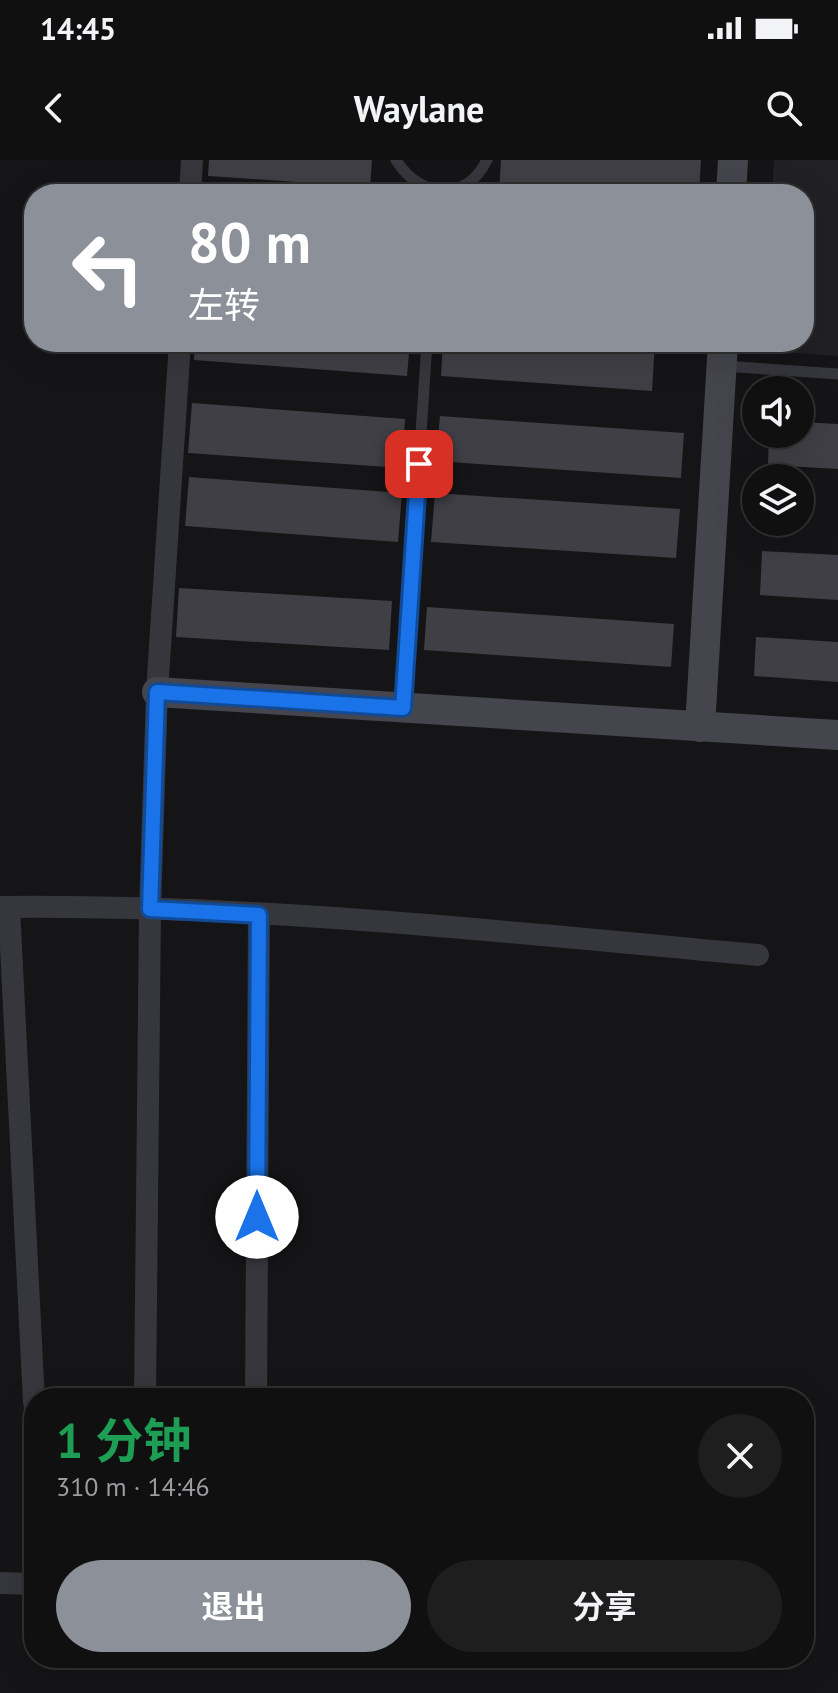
<!DOCTYPE html>
<html lang="zh">
<meta charset="utf-8">
<style>
:root{--surface:#101011;--page:#1e1e1f;--text:#f1f3f6;--muted:#9c9d9f;--line:#303031;--accent:#8c9099}
body{margin:0;font-family:"PT Sans","Noto Sans SC",sans-serif;background:var(--page);color:var(--text);height:100vh;display:flex;flex-direction:column;font-size:30px;white-space:nowrap}
*{box-sizing:border-box;margin:0}
p{font-size:26px;color:var(--muted)}
.icon{flex:none;width:44px;height:44px;fill:none;stroke:currentColor;stroke-width:2;stroke-linecap:round;stroke-linejoin:round}
.map{position:relative;flex:1;overflow:hidden}
.sheet{position:absolute;left:24px;top:1228px;width:790px;height:280px;display:flex;flex-direction:column;background:var(--surface);border-radius:32px;box-shadow:0 8px 32px #0002,0 0 0 2px var(--line)}
.sheet>*{flex:none}
.top-card{position:absolute;left:24px;top:24px;width:790px;height:168px;border-radius:32px;box-shadow:0 8px 32px #0002,0 0 0 2px var(--line);background:#8c9099;color:#fff;overflow:hidden}
.buttons{position:absolute;left:742px;top:216px;display:grid;gap:16px}
.buttons a{display:grid;place-items:center;width:72px;height:72px;border-radius:50%;background:var(--surface);box-shadow:0 8px 32px #0002,0 0 0 2px var(--line);font-size:40px}
.pin{position:absolute;display:grid;place-items:center;width:68px;height:68px;color:#fff;margin:-34px;border-radius:16px;box-shadow:0 4px 12px #0006}
.me{position:absolute;width:88px;margin:-44px;rotate:0deg;stroke-linejoin:round;filter:drop-shadow(0 0 6px #0008)}
.turn{display:flex;align-items:center;gap:28px;height:168px;padding:0 32px;font-size:36px}
.turn .icon{width:104px;height:104px;stroke-width:2.5}
.turn b{display:block;font-size:56px;line-height:68px}
.round{display:grid;place-items:center;flex:none;width:84px;height:84px;border-radius:42px;background:var(--page)}
.overview{display:flex;align-items:center;justify-content:space-between;height:136px;padding:0 32px}
h1{font-size:48px;font-weight:700;line-height:60px;color:#1e9e55}
.action{display:flex;gap:16px;margin-top:auto;padding:16px 32px}
.action a{flex:1;height:92px;border-radius:48px;background:var(--accent);color:#fff;font-size:32px;font-weight:700;line-height:92px;text-align:center}
.action a+a{background:var(--page);color:var(--text)}
.status{display:flex;justify-content:space-between;align-items:center;height:56px;padding:0 40px;background:var(--surface);direction:ltr}
.status svg{height:22px;fill:currentColor}
header{display:flex;justify-content:space-between;align-items:center;height:104px;padding:0 32px;background:var(--surface);font-size:36px;font-weight:700}
.map>svg:first-child{display:block}
.built{fill:#212124}
.building{fill:#3f3f45}
.lines{fill:none;stroke-linecap:round;stroke-linejoin:round}
.lane{stroke:#36363d;stroke-width:11}
.street{stroke:#36363d;stroke-width:22}
.secondary{stroke:#44454d;stroke-width:30}
.route-casing{stroke:#114b97;stroke-width:20}
.route{stroke:#1a73e8;stroke-width:14}
</style>
<div class="status"><b>14:45</b><svg viewBox="0 0 49 12"><path d="M0 12V9h3v3zM5 12V6h3v6zM10 12V3h3v9zM15 12V0h3v12zM26 1h20v11H26zM47 4h2v5h-2z"/></svg></div>
<header><svg class="icon" aria-label="back" viewBox="0 0 24 24"><path d="M15 5l-7 7 7 7"/></svg>Waylane<svg class="icon" aria-label="search" viewBox="0 0 24 24"><circle cx="10" cy="10" r="6"/><path d="M15 15l6 6"/></svg></header>
<div class="map">
<svg width="838" height="1533" viewBox="0 0 838 1533">
<rect width="100%" height="100%" fill="#151517"/>
<polygon class="built" points="774,0 838,0 838,196 765,191 765,182 804,182 804,34 772,34"/>
<g class="building">
<polygon points="209,0 372,0 370,27 208,16"/>
<polygon points="501,0 701,0 699,34 499,33"/>
<polygon points="195,182 410,182 407,216 194,200"/>
<polygon points="443,182 655,182 652,231 441,216"/>
<polygon points="192,243 405,259 402,308 188,293"/>
<polygon points="440,256 684,273 681,318 436,301"/>
<polygon points="800,262 838,264 838,309 768,305 769,274 800,274"/>
<polygon points="189,317 402,333 398,382 185,366"/>
<polygon points="435,333 680,349 676,398 431,382"/>
<polygon points="762,391 838,395 838,440 760,435"/>
<polygon points="179,428 392,441 389,490 176,477"/>
<polygon points="427,447 674,464 671,507 424,490"/>
<polygon points="756,477 838,482 838,522 754,516"/>
</g>
<g class="lines">
<g class="lane">
<path d="M396 0C420 38 465 44 487 0"/>
<polyline points="723,206 838,214"/>
<polyline points="403,547 427,182"/>
</g>
<g class="street">
<polyline points="190,34 192,0"/>
<path d="M0 747C253 744 506 772 758 795"/>
<polyline points="9,747 34,1242"/>
<polyline points="145,1238 150,749 157,532 180,182"/>
<polyline points="256,1238 259,755"/>
<polyline points="0,1423 34,1424"/>
</g>
<g class="secondary">
<polyline points="731,34 733,0"/>
<polyline points="157,532 838,575"/>
<polyline points="700,567 723,182"/>
</g>
</g>
<g class="lines">
<defs>
<polyline id="route" points="257,1057 259,755 150,749 157,532 403,548 419,304"/>
</defs>
<use href="#route" class="route-casing"/>
<use href="#route" class="route"/>
</g>
</svg>
<div class="buttons">
<a><svg class="icon" aria-label="sound" viewBox="0 0 24 24"><path d="M4 9h4l5-4v14l-5-4H4zM17 9q2 3 0 6"/></svg></a>
<a><svg class="icon" aria-label="layers" viewBox="0 0 24 24"><path d="M12 4l9 5-9 5-9-5zM3 14l9 5 9-5"/></svg></a>
</div>
<div class="pin" style="left:419px;top:304px;background:#d93025"><svg class="icon" aria-label="arrive" viewBox="0 0 24 24"><path d="M6 21V4h12l-3 4 3 4H6"/></svg></div>
<svg class="me" style="left:257px;top:1057px" viewBox="-20 -20 40 40"><circle r="19" fill="#fff"/><path d="M0-13L10 11 0 6-10 11z" fill="#1a73e8"/></svg>
<div class="top-card">
<div class="turn"><svg class="icon" aria-label="left" viewBox="0 0 24 24"><path d="M17 20v-9H6M10 6l-5 5 5 5"/></svg><div><b>80 m</b>左转</div></div>
</div>
<section class="sheet">
<div class="overview"><div><h1>1 分钟</h1><p>310 m · 14:46</p></div><a class="round"><svg class="icon" aria-label="close" viewBox="0 0 24 24"><path d="M6 6l12 12M18 6L6 18"/></svg></a></div>
<div class="action"><a>退出</a><a>分享</a></div>
</section>
</div>
